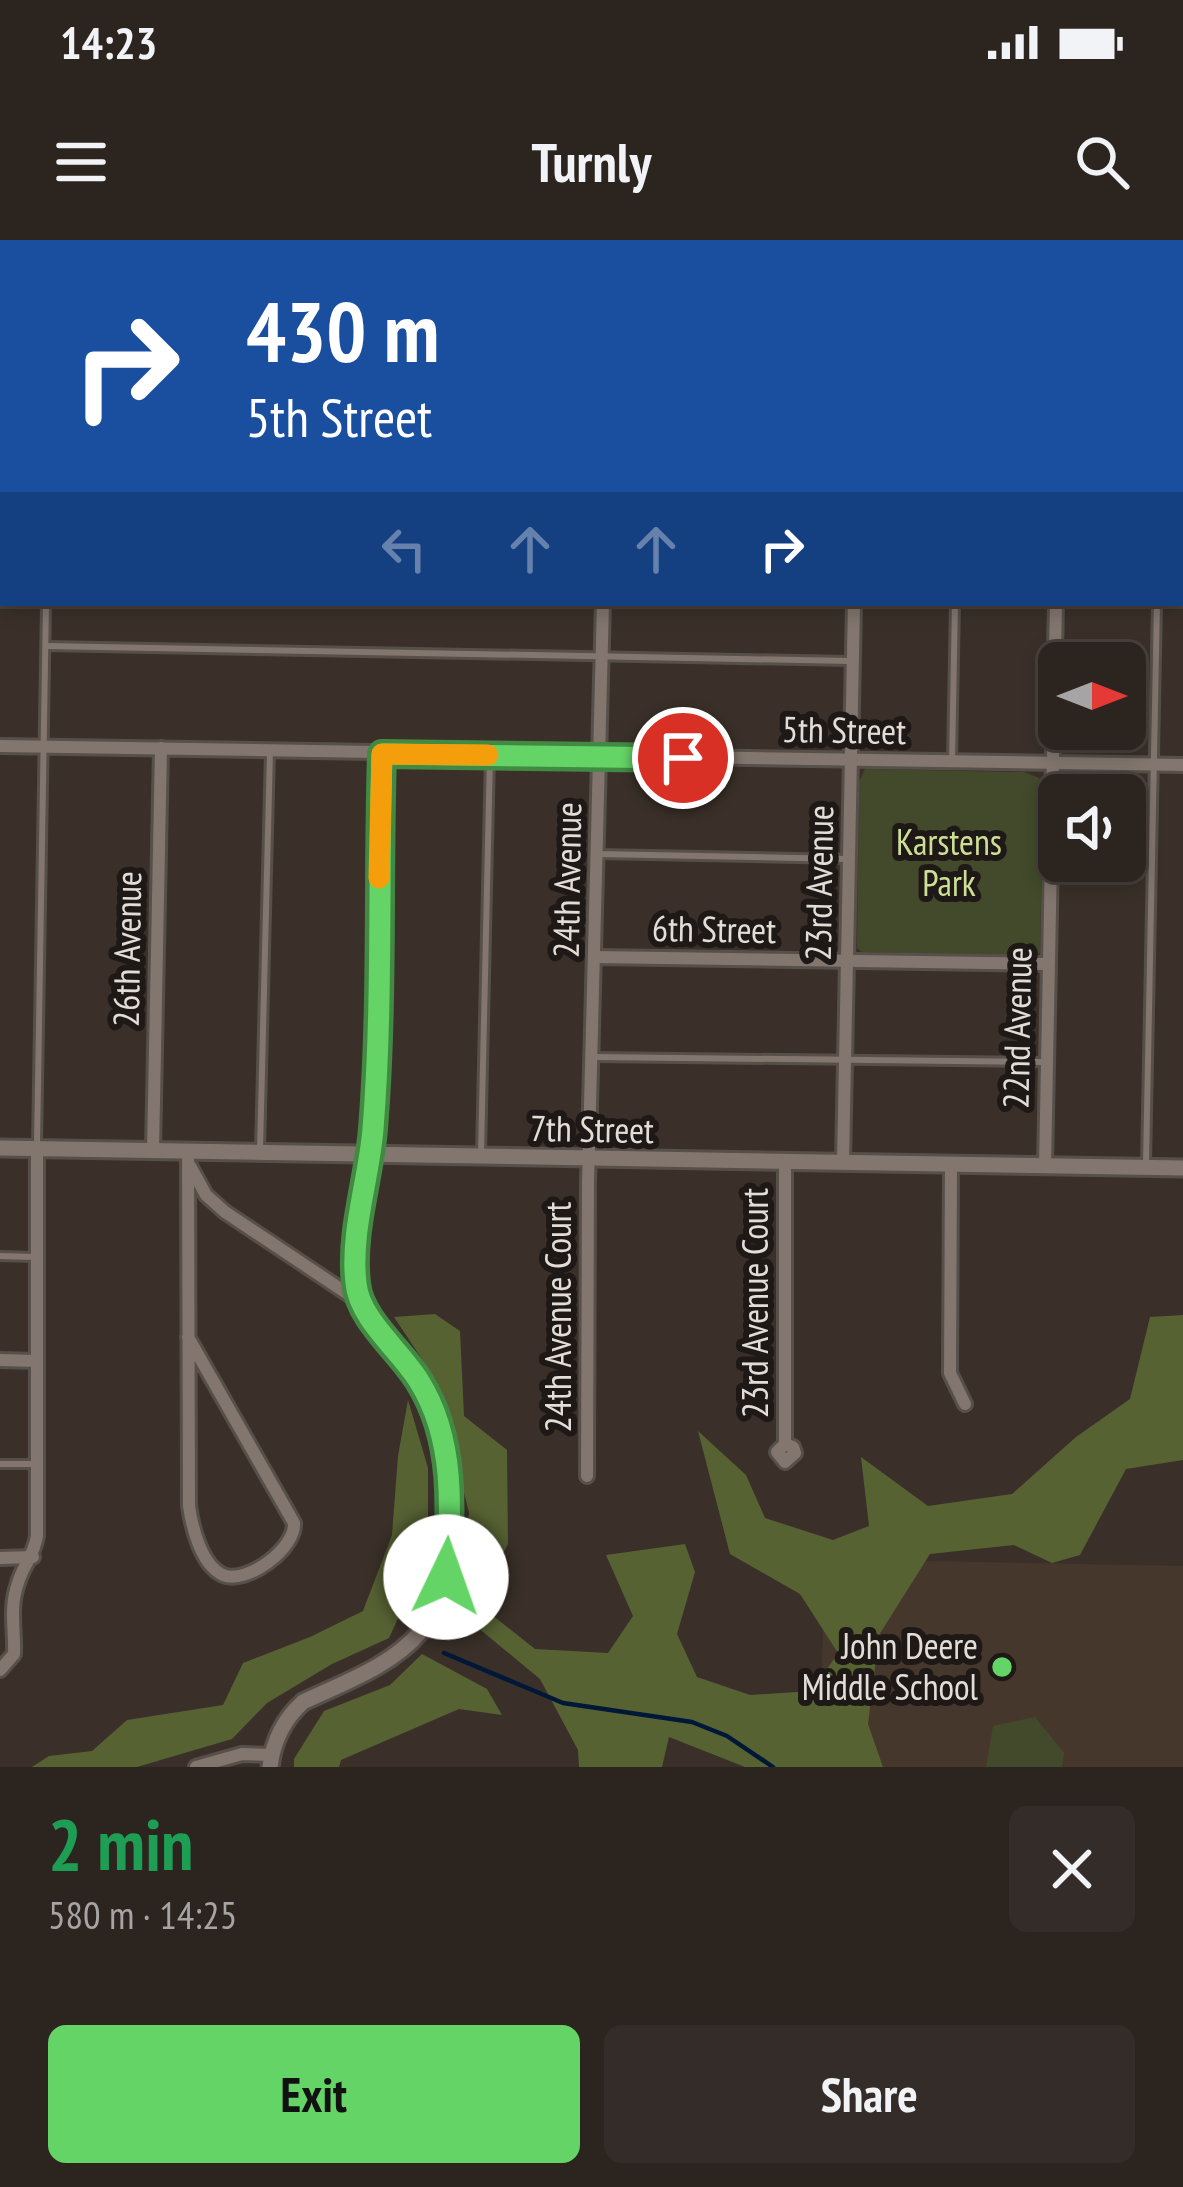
<!DOCTYPE html>
<meta charset="utf-8">
<style>
:root{--surface:#2c241f;--page:#342c28;--text:#f1f3f6;--muted:#a6a4a4;--line:#48413d;--accent:#65d467}
body{margin:0;font-family:"PT Sans Narrow",sans-serif;background:var(--page);color:var(--text);height:100vh;display:flex;flex-direction:column;font-size:45px;white-space:nowrap}
*{box-sizing:border-box;margin:0}
p{font-size:39px;color:var(--muted)}
.icon{flex:none;width:66px;height:66px;fill:none;stroke:currentColor;stroke-width:2;stroke-linecap:round;stroke-linejoin:round}
.map{position:relative;height:1527px;overflow:hidden}
.sheet{display:flex;flex-direction:column;background:var(--surface);flex:1}
.sheet>*{flex:none}
.top-card{position:absolute;left:0px;top:0px;width:1185px;height:366px;box-shadow:0 6px 18px #0003,0 0 0 3px var(--line);background:#1a4fa0;color:#fff;overflow:hidden}
.needle{width:78px;rotate:90deg}
.fabs{position:absolute;left:1038px;top:402px;display:grid;gap:24px}
.fabs a{display:grid;place-items:center;width:108px;height:108px;border-radius:18px;background:var(--surface);box-shadow:0 6px 18px #0003,0 0 0 3px var(--line);font-size:60px}
.pin{position:absolute;display:grid;place-items:center;width:102px;height:102px;color:#fff;margin:-51px;border:6px solid #fff;border-radius:50%;box-shadow:0 3px 12px #0007}
.me{position:absolute;width:132px;margin:-66px;rotate:3deg;stroke-linejoin:round;filter:drop-shadow(0 0 9px #0008)}
.turn{display:flex;align-items:center;gap:42px;height:252px;padding:0 48px;font-size:54px}
.turn .icon{width:156px;height:156px;stroke-width:2.5}
.turn b{display:block;font-size:84px;line-height:102px}
.lanes{display:flex;align-items:center;height:114px;padding:0 48px;background:#0003;justify-content:center;gap:60px;direction:ltr}
.lanes .off{opacity:.35}
.round{display:grid;place-items:center;flex:none;width:126px;height:126px;border-radius:18px;background:var(--page)}
.headline{display:flex;align-items:center;justify-content:space-between;height:204px;padding:0 48px}
h1{font-size:72px;font-weight:700;line-height:90px;color:#1e9e55}
.button{display:flex;gap:24px;margin-top:auto;padding:24px 48px}
.button a{flex:1;height:138px;border-radius:18px;background:var(--accent);color:#111;font-size:48px;font-weight:700;line-height:138px;text-align:center}
.button a+a{background:var(--page);color:var(--text)}
.status{display:flex;justify-content:space-between;align-items:center;height:84px;padding:0 60px;background:var(--surface);direction:ltr}
.status svg{height:33px;fill:currentColor}
header{display:flex;justify-content:space-between;align-items:center;height:156px;padding:0 48px;background:var(--surface);font-size:54px;font-weight:700}
.map>svg:first-child{display:block}
.built{fill:#46372c}
.green{fill:#424a2b}
.forest{fill:#576233}
.lines{fill:none;stroke-linecap:round;stroke-linejoin:round}
.stream{stroke:#001837;stroke-width:4.5}
.service-casing{stroke:#574f49;stroke-width:12}
.minor-casing{stroke:#574f49;stroke-width:18}
.tertiary-casing{stroke:#574f49;stroke-width:21}
.service{stroke:#82766e;stroke-width:6}
.minor{stroke:#82766e;stroke-width:12}
.tertiary{stroke:#82766e;stroke-width:15}
.route-casing{stroke:#428a43;stroke-width:30}
.route{stroke:#65d467;stroke-width:21}
.slow{stroke:#f59e0b;stroke-width:21}
.poi-dot{fill:#65d467;stroke:#1e1916;stroke-width:4.5}
.labels{text-anchor:middle;stroke-width:12;stroke-linejoin:round;paint-order:stroke}
.street-label{font-size:36px;fill:#e3ddd8;stroke:#1e1916}
.park-label{font-size:36px;fill:#cddf94;stroke:#1e1916}
.poi-label{font-size:36px;fill:#e3ddd8;stroke:#1e1916;text-anchor:end}
</style>
<div class="status"><b>14:23</b><svg viewBox="0 0 49 12"><path d="M0 12V9h3v3zM5 12V6h3v6zM10 12V3h3v9zM15 12V0h3v12zM26 1h20v11H26zM47 4h2v5h-2z"/></svg></div>
<header><svg class="icon" aria-label="menu" viewBox="0 0 24 24"><path d="M4 6h16M4 12h16M4 18h16"/></svg>Turnly<svg class="icon" aria-label="search" viewBox="0 0 24 24"><circle cx="10" cy="10" r="6"/><path d="M15 15l6 6"/></svg></header>
<div class="map">
<svg width="1183" height="1527" viewBox="0 0 1183 1527">
<rect width="100%" height="100%" fill="#3a3029"/>
<polygon class="built" points="825,1319 1183,1326 1183,1527 819,1527"/>
<g class="green">
<polygon points="865,529 1024,532 1039,538 1043,549 1040,713 1031,716 862,712 857,708 859,542"/>
<polygon points="1035,1477 1064,1513 1062,1527 986,1527 993,1486"/>
</g>
<g class="forest">
<polygon points="0,0 34,3 3,3 3,158"/>
<polygon points="435,1074 460,1091 464,1176 507,1210 508,1304 477,1363 535,1409 608,1413 633,1376 606,1315 685,1304 695,1332 677,1394 697,1437 750,1455 812,1451 838,1413 800,1354 730,1314 698,1191 746,1235 765,1278 833,1300 869,1286 861,1217 928,1266 1012,1254 1076,1197 1130,1159 1150,1077 1183,1075 1183,1220 1126,1229 1080,1315 1052,1323 1014,1305 930,1314 879,1395 868,1484 883,1527 745,1527 669,1497 662,1527 579,1527 578,1510 540,1439 454,1368 469,1273 437,1142 394,1077"/>
<polygon points="408,1160 428,1228 428,1314 389,1398 332,1424 267,1463 232,1499 137,1527 32,1527 49,1516 92,1511 127,1480 223,1465 243,1423 310,1397 363,1371 392,1295 398,1216"/>
<polygon points="422,1414 487,1449 502,1475 459,1469 341,1520 339,1527 294,1527 294,1519 324,1471 390,1445"/>
</g>
<g class="lines">
<polyline class="stream" points="444,1413 563,1463 692,1482 727,1496 773,1527"/>
<defs>
<g id="service">
<polyline points="1182,124 1183,124"/>
<polyline points="46,406 850,421"/>
<polyline points="952,521 955,363"/>
<polyline points="598,614 846,619"/>
<polyline points="594,817 1046,822"/>
<polyline points="37,905 46,363"/>
<polyline points="260,910 270,512"/>
<polyline points="481,913 490,515"/>
<polyline points="1146,923 1157,363"/>
<polyline points="0,1016 35,1017"/>
<polyline points="0,1224 36,1224"/>
</g>
<g id="minor">
<polyline points="654,0 654,3"/>
<polyline points="861,3 861,0"/>
<polyline points="1163,3 1163,0"/>
<polyline points="1182,23 1183,23"/>
<polyline points="1182,223 1183,223"/>
<polyline points="0,303 3,303"/>
<polyline points="0,506 1183,525"/>
<polyline points="595,717 1048,724"/>
<polyline points="153,911 161,508"/>
<polyline points="369,915 373,890 382,513"/>
<polyline points="843,923 854,363"/>
<polyline points="951,925 950,1133 965,1164"/>
<polyline points="190,926 206,955 225,972 360,1062"/>
<polyline points="1045,926 1056,363"/>
<path d="M188 1097 294 1283C296 1308 247 1345 223 1335 201 1325 192 1287 189 1266L188 911"/>
<polyline points="0,1120 36,1121"/>
<polyline points="785,1204 793,1207 795,1213 785,1222 777,1212 785,1204 785,922"/>
<polyline points="587,1236 588,943 603,363"/>
<polyline points="0,1318 33,1317"/>
<path d="M0 1430 14 1414C15 1389 9 1368 18 1343 23 1325 34 1316 37 1296V909"/>
<polyline points="196,1527 242,1514 272,1515"/>
</g>
<g id="tertiary">
<polyline points="0,908 1183,928"/>
<path d="M270 1527C273 1502 284 1479 303 1462 343 1443 392 1426 421 1391 467 1333 456 1204 420 1143 405 1116 369 1087 360 1062 346 1023 363 955 369 915"/>
</g>
</defs>
<use href="#service" class="service-casing"/>
<use href="#minor" class="minor-casing"/>
<use href="#tertiary" class="tertiary-casing"/>
<use href="#service" class="service"/>
<use href="#minor" class="minor"/>
<use href="#tertiary" class="tertiary"/>
</g>
<g class="lines">
<defs>
<path id="route" d="M446 1337C451 1271 456 1200 419 1141 400 1110 359 1079 356 1043 350 992 369 939 373 889 383 765 378 638 382 514L683 518"/>
</defs>
<use href="#route" class="route-casing"/>
<use href="#route" class="route"/>
<polyline class="slow" points="379,638 382,514 488,515"/>
</g>
<circle class="poi-dot" cx="1002" cy="1427" r="12"/>
<g class="labels">
<g class="street-label">
<text transform="translate(844 490) rotate(1)" y="13">5th Street</text>
<text transform="translate(567 640) rotate(-89)" y="13">24th Avenue</text>
<text transform="translate(819 643) rotate(-89)" y="13">23rd Avenue</text>
<text transform="translate(714 689) rotate(1)" y="13">6th Street</text>
<text transform="translate(127 709) rotate(-89)" y="13">26th Avenue</text>
<text transform="translate(1017 788) rotate(-89)" y="13">22nd Avenue</text>
<text transform="translate(592 889) rotate(1)" y="13">7th Street</text>
<text transform="translate(755 1063) rotate(-90)" y="13">23rd Avenue Court</text>
<text transform="translate(558 1077) rotate(-90)" y="13">24th Avenue Court</text>
</g>
<g class="park-label">
<text x="949" y="615">Karstens<tspan x="949" dy="41">Park</tspan></text>
</g>
<g class="poi-label">
<text x="978" y="1419">John Deere<tspan x="978" dy="41">Middle School</tspan></text>
</g>
</g>
</svg>
<div class="fabs">
<a><svg class="needle" viewBox="-14 -14 28 28"><path d="M0-13l5 13h-10z" fill="#e53935"/><path d="M0 13l5-13h-10z" fill="#a6a4a4"/></svg></a>
<a><svg class="icon" aria-label="sound" viewBox="0 0 24 24"><path d="M4 9h4l5-4v14l-5-4H4zM17 9q2 3 0 6"/></svg></a>
</div>
<div class="pin" style="left:683px;top:518px;background:#d93025"><svg class="icon" aria-label="arrive" viewBox="0 0 24 24"><path d="M6 21V4h12l-3 4 3 4H6"/></svg></div>
<svg class="me" style="left:446px;top:1337px" viewBox="-20 -20 40 40"><circle r="19" fill="#fff"/><path d="M0-13L10 11 0 6-10 11z" fill="#65d467"/></svg>
<div class="top-card">
<div class="turn"><svg class="icon" aria-label="right" viewBox="0 0 24 24"><path d="M7 20v-9h11M14 6l5 5-5 5"/></svg><div><b>430 m</b>5th Street</div></div>
<div class="lanes"><svg class="icon off" aria-label="left" viewBox="0 0 24 24"><path d="M17 20v-9H6M10 6l-5 5 5 5"/></svg><svg class="icon off" aria-label="ahead" viewBox="0 0 24 24"><path d="M12 20V5M6 11l6-6 6 6"/></svg><svg class="icon off" aria-label="ahead" viewBox="0 0 24 24"><path d="M12 20V5M6 11l6-6 6 6"/></svg><svg class="icon" aria-label="right" viewBox="0 0 24 24"><path d="M7 20v-9h11M14 6l5 5-5 5"/></svg></div>
</div>
</div>
<section class="sheet">
<div class="headline"><div><h1>2 min</h1><p>580 m · 14:25</p></div><a class="round"><svg class="icon" aria-label="close" viewBox="0 0 24 24"><path d="M6 6l12 12M18 6L6 18"/></svg></a></div>
<div class="button"><a>Exit</a><a>Share</a></div>
</section>
